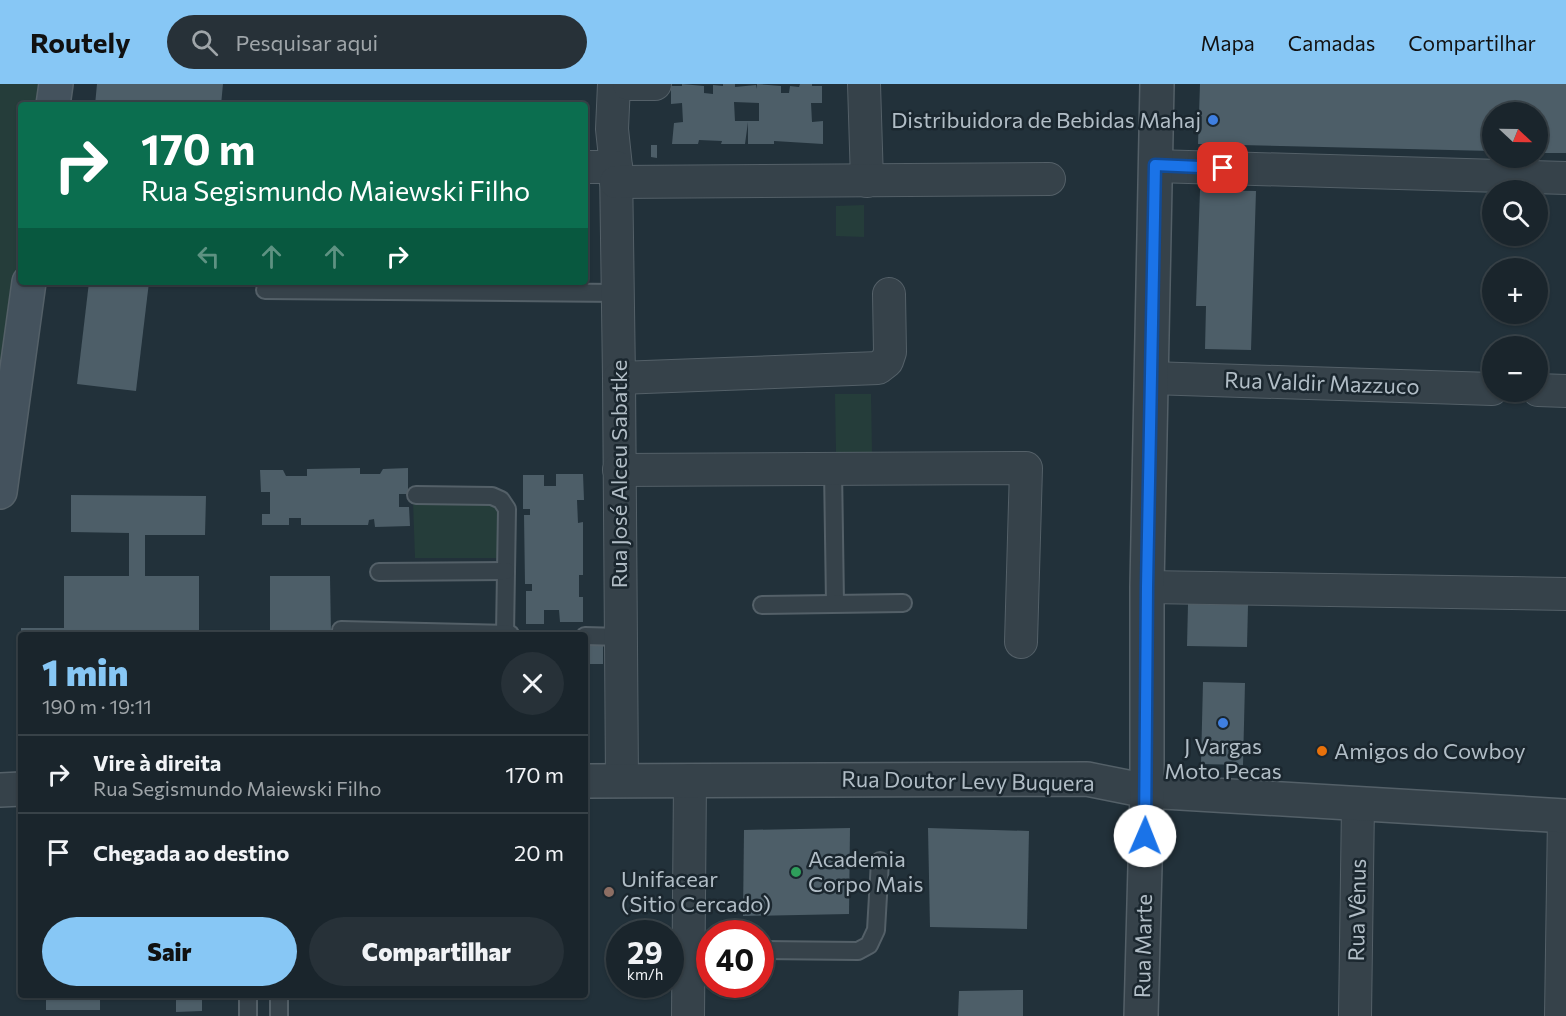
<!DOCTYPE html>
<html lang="pt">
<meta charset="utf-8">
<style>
:root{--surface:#1a252c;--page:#273138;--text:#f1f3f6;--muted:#9fa5a9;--line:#384248;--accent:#87c7f5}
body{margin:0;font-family:Commissioner,sans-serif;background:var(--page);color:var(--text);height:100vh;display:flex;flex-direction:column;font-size:22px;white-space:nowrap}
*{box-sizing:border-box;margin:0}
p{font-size:20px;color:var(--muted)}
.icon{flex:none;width:33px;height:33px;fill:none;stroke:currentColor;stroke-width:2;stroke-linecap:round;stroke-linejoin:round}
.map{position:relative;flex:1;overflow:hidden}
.details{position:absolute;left:18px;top:548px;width:570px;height:366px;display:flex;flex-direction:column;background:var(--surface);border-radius:6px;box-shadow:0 2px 4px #0004,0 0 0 2px var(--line)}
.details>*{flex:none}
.top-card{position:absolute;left:18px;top:18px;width:570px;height:183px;border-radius:6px;box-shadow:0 2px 4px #0004,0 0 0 2px var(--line);background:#0b6e4f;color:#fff;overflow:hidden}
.needle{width:39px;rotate:112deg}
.fabs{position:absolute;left:1482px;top:18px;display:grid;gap:12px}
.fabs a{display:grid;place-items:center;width:66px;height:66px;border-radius:50%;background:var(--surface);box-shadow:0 2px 4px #0004,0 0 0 2px var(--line);font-size:30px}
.speed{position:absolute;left:606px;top:836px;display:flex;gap:12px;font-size:30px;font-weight:700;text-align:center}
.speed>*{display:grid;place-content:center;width:78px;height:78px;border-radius:50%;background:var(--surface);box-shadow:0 2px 4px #0004,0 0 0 2px var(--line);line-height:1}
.speed small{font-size:15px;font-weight:400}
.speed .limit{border:9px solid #d22;background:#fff;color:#111}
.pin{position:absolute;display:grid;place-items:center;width:51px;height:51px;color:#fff;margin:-26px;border-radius:12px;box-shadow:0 3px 9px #0006}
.me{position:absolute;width:66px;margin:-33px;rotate:1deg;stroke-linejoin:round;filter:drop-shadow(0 0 4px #0008)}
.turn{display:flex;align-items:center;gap:21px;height:126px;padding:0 24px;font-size:27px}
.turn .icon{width:78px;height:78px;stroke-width:2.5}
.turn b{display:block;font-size:42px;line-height:51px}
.lanes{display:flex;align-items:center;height:57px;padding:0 24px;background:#0003;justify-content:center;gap:30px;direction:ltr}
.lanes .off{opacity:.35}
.round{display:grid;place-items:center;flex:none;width:63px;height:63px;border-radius:32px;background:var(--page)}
.overview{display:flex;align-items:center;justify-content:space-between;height:102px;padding:0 24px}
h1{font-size:36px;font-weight:800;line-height:45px;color:var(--accent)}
.primary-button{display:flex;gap:12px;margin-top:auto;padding:12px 24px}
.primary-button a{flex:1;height:69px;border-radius:36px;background:var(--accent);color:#111;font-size:24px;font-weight:800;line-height:69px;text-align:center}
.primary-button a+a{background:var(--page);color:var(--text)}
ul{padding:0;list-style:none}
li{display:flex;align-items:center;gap:18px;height:78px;padding:0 24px;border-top:2px solid var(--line)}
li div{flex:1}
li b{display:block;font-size:22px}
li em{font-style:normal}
header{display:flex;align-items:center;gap:36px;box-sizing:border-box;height:84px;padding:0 30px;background:var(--accent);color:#111}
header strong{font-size:28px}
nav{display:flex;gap:33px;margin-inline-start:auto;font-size:21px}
.search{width:420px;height:54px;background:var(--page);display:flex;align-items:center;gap:15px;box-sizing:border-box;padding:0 21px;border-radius:33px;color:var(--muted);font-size:22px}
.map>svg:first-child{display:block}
.green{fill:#253d3a}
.building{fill:#4d5e68;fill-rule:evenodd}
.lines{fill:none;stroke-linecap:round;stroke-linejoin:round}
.service-casing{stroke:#546068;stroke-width:20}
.minor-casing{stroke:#546068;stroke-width:34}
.tertiary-casing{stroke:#546068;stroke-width:36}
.secondary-casing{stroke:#546068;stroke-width:36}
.service{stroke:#36424a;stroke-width:16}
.minor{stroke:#36424a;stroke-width:32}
.tertiary{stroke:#36424a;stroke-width:33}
.secondary{stroke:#44525d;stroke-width:33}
.route-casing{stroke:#114b97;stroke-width:15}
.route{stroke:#1a73e8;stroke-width:10}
.shop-dot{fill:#3f7fe0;stroke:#1b272f;stroke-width:2}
.food-dot{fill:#e8710a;stroke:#1b272f;stroke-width:2}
.leisure-dot{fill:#2e9e5b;stroke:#1b272f;stroke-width:2}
.education-dot{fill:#8d6e63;stroke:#1b272f;stroke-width:2}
.labels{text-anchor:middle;stroke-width:5;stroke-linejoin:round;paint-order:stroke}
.poi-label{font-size:22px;fill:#b1bdc6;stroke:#1b272f;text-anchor:start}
.street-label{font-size:22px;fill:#b1bdc6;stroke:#1b272f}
</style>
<header>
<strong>Routely</strong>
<div class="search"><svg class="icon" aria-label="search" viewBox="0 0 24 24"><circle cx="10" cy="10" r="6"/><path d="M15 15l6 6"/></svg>Pesquisar aqui</div>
<nav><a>Mapa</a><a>Camadas</a><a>Compartilhar</a></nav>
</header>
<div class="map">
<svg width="1566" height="932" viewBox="0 0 1566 932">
<rect width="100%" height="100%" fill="#22313a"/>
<g class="green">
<polygon points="0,0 55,0 52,21 21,21 21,198 0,347"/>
<polygon points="864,121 864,153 836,152 836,122"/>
<polygon points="835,310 871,310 872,368 836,369"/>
<polygon points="413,417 499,417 499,474 415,474"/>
</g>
<g class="building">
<polygon points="97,0 223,0 221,21 95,21"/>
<path d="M682 0 704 2V9L713 10V1L723 2V0H735V3L756 1 757 5V0L781 2V9H789L790 2 799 3 800 0H812V2H822V19H811L812 38 823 37V60L774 57V60H748V38L745 60H721L722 57 699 56 698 60H672L674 39 683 38 682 19 671 20V2H682ZM734 18 759 19V37H735Z"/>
<polygon points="1200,0 1566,0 1566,69 1538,69 1538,28 1492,28 1492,67 1198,60"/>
<polygon points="651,61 657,61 657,74 651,73"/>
<polygon points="1200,106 1256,107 1251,266 1205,265 1206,222 1196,222"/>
<polygon points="89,198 149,198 136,307 77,300"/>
<polygon points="360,384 360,390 380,390 383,385 408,384 408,410 399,410 399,423 409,423 410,442 375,443 374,435 369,436 368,441 301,441 301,434 289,434 289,441 262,441 262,430 270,430 270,408 261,408 260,386 283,386 286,392 307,392 307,385"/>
<polygon points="556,390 583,390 584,416 577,416 578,439 583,438 583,491 579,491 579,513 583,513 583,538 560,538 559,526 544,526 544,540 526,540 526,507 532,507 532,500 525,500 524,431 530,431 530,425 523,425 523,391 544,391 544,402 556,402"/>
<polygon points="71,411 206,412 205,451 145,451 145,492 199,492 199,550 21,550 21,544 64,544 64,492 129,492 129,449 71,448"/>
<polygon points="270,492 330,492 331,550 270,550"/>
<polygon points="1188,520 1248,521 1247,563 1187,562"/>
<polygon points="586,559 603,559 603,580 587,580"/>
<polygon points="1203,598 1245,599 1243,681 1201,680"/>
<polygon points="850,744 849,830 743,832 744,746"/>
<polygon points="928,744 1029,747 1027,845 930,843"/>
<polygon points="1023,906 1023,932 958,932 959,907"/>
<rect x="46" y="910" width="54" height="16"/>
<polygon points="176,910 202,910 202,927 176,928"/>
</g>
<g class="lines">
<defs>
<g id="service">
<polyline points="265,206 618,209"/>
<polyline points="833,385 835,519"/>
<polyline points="416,411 492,412 501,416 507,425 505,550"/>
<polyline points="379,488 506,487"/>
<polyline points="762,521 903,519"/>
<polyline points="341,546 510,550"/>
<polyline points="585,552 621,553"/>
<polyline points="760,866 858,867 869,861 876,846 880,777"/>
<polyline points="248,910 248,932"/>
<polyline points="279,932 279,910"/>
</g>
<g id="minor">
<polyline points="614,0 612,45 616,83 619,294 622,696"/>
<polyline points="629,0 655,0"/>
<polyline points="864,0 867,97"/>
<polyline points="1155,82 1566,94"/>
<polyline points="585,83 616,83"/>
<polyline points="616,98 1049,95"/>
<polyline points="619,294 878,284 887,277 890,268 889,210"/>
<polyline points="1151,294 1492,305"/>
<polyline points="1538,306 1566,307"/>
<polyline points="619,386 1026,384 1021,558"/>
<polyline points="1147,503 1566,510"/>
<polyline points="688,932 690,696"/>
<polyline points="1355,932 1358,720"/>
<polyline points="1561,932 1564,732"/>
</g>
<g id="tertiary">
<polyline points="585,697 1087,695 1147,707 1566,732"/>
<polyline points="0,706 21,705"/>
<polyline points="1141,932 1147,707 1147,503 1157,0"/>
</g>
<g id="secondary">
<polyline points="53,21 56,0"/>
<polyline points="0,408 29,198"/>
</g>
</defs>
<use href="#service" class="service-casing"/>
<use href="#minor" class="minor-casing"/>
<use href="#tertiary" class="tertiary-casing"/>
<use href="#secondary" class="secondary-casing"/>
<use href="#service" class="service"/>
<use href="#minor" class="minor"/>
<use href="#tertiary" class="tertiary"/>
<use href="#secondary" class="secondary"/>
</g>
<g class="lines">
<defs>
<polyline id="route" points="1145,752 1147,503 1155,81 1223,84"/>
</defs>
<use href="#route" class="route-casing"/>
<use href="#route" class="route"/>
</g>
<g class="shop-dot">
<circle cx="1213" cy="36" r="6"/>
<circle cx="1223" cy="639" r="6"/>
</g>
<circle class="food-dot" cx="1322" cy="667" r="6"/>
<circle class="leisure-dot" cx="796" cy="788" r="6"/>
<circle class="education-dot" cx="609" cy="808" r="6"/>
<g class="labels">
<g class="poi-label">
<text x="1201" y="44" text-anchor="end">Distribuidora de Bebidas Mahaj</text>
<text x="1223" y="670" text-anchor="middle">J Vargas<tspan x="1223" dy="25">Moto Pecas</tspan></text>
<text x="1334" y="675">Amigos do Cowboy</text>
<text x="808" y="783">Academia<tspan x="808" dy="25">Corpo Mais</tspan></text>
<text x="621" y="803">Unifacear<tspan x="621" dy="25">(Sitio Cercado)</tspan></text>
</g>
<g class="street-label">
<text transform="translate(1322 299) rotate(2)" y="8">Rua Valdir Mazzuco</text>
<text transform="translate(619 390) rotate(-90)" y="8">Rua José Alceu Sabatke</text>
<text transform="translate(968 697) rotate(1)" y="8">Rua Doutor Levy Buquera</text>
<text transform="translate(1357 826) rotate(-89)" y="8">Rua Vênus</text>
<text transform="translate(1143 862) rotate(-89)" y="8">Rua Marte</text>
</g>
</g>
</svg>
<div class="fabs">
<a><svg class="needle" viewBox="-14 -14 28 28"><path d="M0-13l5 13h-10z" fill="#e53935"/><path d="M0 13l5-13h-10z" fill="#9fa5a9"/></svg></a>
<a><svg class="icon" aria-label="search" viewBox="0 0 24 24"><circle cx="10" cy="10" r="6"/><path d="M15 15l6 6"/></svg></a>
<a>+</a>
<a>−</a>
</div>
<div class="speed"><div>29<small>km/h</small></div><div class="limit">40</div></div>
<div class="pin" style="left:1223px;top:84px;background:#d93025"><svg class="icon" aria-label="arrive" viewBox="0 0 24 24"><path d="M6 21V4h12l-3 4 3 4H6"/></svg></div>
<svg class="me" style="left:1145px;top:752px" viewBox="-20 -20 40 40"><circle r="19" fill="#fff"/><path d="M0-13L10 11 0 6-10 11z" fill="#1a73e8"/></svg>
<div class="top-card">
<div class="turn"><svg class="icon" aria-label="right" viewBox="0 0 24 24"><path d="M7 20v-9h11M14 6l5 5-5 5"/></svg><div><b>170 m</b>Rua Segismundo Maiewski Filho</div></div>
<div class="lanes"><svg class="icon off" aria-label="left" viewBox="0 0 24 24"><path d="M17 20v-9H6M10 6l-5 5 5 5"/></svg><svg class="icon off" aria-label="ahead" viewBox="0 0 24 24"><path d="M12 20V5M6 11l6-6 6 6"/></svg><svg class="icon off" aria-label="ahead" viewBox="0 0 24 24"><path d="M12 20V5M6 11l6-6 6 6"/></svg><svg class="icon" aria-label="right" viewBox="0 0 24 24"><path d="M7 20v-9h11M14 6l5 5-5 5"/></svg></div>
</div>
<section class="details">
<div class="overview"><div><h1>1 min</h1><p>190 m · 19:11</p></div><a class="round"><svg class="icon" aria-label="close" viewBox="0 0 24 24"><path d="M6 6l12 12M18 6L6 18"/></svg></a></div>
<ul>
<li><svg class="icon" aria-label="right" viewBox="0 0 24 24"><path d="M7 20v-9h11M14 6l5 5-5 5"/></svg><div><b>Vire à direita</b><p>Rua Segismundo Maiewski Filho</p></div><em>170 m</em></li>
<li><svg class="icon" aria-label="arrive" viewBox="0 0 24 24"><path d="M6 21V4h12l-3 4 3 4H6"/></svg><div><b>Chegada ao destino</b></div><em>20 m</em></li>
</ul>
<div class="primary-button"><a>Sair</a><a>Compartilhar</a></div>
</section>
</div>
